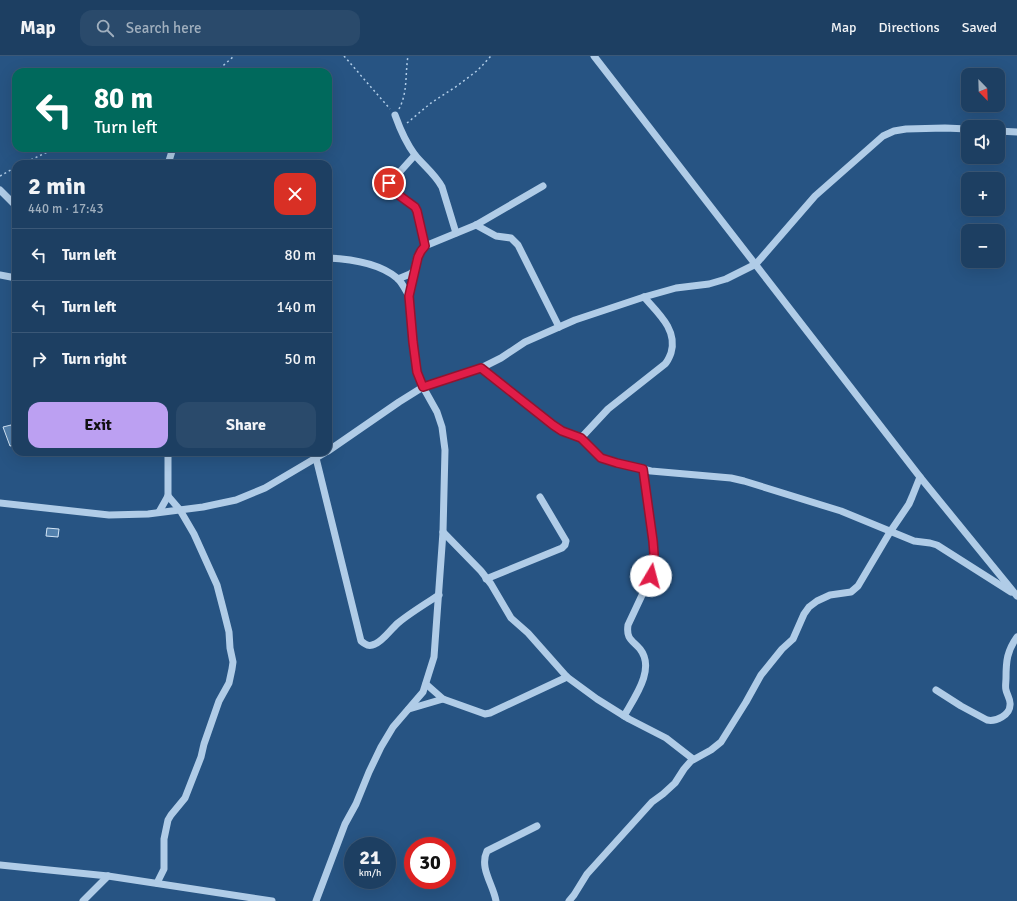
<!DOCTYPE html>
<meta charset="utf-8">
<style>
:root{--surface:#1d3f62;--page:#2a4a6b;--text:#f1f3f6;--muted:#a0afbe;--line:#3b5877;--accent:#bca0f2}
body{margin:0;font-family:Signika,sans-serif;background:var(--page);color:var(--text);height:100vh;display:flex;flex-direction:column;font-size:15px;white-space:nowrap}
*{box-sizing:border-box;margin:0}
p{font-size:13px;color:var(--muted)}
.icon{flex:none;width:22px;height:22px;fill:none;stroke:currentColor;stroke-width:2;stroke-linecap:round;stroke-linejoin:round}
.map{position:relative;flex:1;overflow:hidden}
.panel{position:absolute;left:12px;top:104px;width:320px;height:296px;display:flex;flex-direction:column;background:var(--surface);border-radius:12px;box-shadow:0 4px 16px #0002,0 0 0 1px var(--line)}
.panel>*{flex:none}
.guide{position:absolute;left:12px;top:12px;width:320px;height:84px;border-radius:12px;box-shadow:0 4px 16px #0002,0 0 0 1px var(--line);background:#00695c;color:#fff;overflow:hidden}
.needle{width:26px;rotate:157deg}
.tools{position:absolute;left:961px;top:12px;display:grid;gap:8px}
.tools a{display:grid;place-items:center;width:44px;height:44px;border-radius:8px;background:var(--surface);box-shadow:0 4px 16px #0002,0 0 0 1px var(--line);font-size:20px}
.speed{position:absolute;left:344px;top:781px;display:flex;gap:8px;font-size:20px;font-weight:700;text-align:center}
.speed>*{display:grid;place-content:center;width:52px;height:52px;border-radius:50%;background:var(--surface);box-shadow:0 4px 16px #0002,0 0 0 1px var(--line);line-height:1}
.speed small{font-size:10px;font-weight:400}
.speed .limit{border:6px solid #d22;background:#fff;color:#111}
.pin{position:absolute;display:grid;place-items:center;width:34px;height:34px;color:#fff;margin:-17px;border:2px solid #fff;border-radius:50%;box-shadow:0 1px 4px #0007}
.me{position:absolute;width:44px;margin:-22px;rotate:8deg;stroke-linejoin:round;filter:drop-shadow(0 0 3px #0008)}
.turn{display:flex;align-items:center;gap:14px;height:84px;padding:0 16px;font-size:18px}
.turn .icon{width:52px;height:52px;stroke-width:2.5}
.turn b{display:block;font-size:28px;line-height:34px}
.round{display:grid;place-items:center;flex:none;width:42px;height:42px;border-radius:12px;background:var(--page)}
.head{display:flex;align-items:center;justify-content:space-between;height:68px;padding:0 16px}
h1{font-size:24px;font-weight:800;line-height:30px}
.cta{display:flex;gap:8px;margin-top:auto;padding:8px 16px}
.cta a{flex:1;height:46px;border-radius:12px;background:var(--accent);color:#111;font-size:16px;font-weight:800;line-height:46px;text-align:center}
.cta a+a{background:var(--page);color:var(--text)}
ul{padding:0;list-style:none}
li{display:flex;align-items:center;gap:12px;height:52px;padding:0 16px;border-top:1px solid var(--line)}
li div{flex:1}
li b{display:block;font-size:15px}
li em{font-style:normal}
header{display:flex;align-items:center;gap:24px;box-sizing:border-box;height:56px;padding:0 20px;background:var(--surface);border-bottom:1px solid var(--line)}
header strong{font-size:19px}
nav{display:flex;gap:22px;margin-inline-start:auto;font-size:14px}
.search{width:280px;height:36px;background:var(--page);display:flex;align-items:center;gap:10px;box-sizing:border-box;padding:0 14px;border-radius:12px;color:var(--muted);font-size:15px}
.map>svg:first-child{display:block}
.building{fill:#5381ad;stroke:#d3e5f6}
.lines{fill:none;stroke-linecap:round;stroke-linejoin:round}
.path{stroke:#b0cce7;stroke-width:1.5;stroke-dasharray:2 3;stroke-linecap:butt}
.minor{stroke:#b0cce7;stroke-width:7}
.route-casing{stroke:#92132f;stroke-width:10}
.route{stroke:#e11d48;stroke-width:7}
</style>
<header>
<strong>Map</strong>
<div class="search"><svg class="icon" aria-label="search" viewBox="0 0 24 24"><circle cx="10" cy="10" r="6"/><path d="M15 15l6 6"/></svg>Search here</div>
<nav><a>Map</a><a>Directions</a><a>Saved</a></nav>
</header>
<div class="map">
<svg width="1017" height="845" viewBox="0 0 1017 845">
<rect width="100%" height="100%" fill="#275483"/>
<g class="building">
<polygon points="11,369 16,385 16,389 10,390 3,371"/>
<polygon points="47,472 59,473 58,481 46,480"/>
</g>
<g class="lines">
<g class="path">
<polyline points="344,0 390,53"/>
<polyline points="216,16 234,0"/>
<path d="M399 53C408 36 405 18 408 0"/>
<polyline points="407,67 431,47 457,30 478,14 491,0"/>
<polyline points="22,108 56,92"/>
<polyline points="0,120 16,111"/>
</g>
<g class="minor">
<polyline points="594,0 920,421 1017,540"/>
<path d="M395 59C400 73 406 87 415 99 424 110 435 118 442 131L456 177"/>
<polyline points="998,75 1017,76"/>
<polyline points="415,99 388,129 389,132 415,151 417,155 425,190"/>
<polyline points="168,108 173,92"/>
<polyline points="0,134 16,150"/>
<polyline points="476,169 496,180 511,182 518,189 559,271"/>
<path d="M328 202C351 203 379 207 397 222 402 226 406 235 409 240"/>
<polyline points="0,219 16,222"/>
<polyline points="398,223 410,218 415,214"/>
<polyline points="481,312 553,369 562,375 581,382 601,402 617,407 651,415 731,422 744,425 841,455 914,485 930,487 937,489 1011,536"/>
<path d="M581 382 608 353 665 308C668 305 669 302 671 297 678 274 658 257 644 241"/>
<polyline points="328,395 399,346 423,331 481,312 501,302 525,286 575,264 644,241 676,232 709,228 726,223 756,208 815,140 883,80 894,75 906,73 945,72 968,73"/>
<path d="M316 402 361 585C366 589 369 591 375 588 383 585 391 573 398 567 410 557 425 548 439 539"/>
<polyline points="0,447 109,459 148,458 203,451 236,444 265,432 326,396"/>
<polyline points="159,456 168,440 168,396"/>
<polyline points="443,476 481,515 491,528 511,562 528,577 567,621 597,643 629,663 666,682 693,703"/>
<polyline points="486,523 562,492 565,489 566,485 540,441"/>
<polyline points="426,628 443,643 485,658 490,657 567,621"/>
<path d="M936 634 961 650 987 664C996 666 1010 659 1010 649 1011 644 1007 639 1006 634 1005 631 1006 626 1006 622 1006 605 1007 595 1017 581"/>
<polyline points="409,653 443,643"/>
<path d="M624 660C634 642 656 613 640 593 632 584 626 583 628 569L651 520 654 498 653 485 643 413"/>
<polyline points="0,809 108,820 272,845"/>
<polyline points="157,827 164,813 164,783 168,764 171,759 185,742 201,701 204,688 219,645 229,627 232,613 233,606 230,592 229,576 224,556 217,529 194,478 180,454 168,440"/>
<polyline points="83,845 108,820"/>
<polyline points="316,845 345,768 356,748 369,716 381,691 393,671 423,636 434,601 443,476 445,394 442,371 437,356 423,331 417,316 413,286 409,240 417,201 421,195 425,190 476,169 543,130"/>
<path d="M496 845C493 828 479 812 487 795L537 770"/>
<polyline points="569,845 574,839 587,818 652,746 663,738 675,727 684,713 691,705 711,694 721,686 746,646 761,619 782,593 793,583 804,558 809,551 817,545 830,539 851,536 858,530 890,476 909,448 912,441 920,421"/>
</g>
</g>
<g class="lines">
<defs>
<polyline id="route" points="389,127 388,129 389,132 415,151 417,155 425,190 421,195 418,201 409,240 413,286 417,316 423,331 481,312 553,369 562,375 581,382 601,402 617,407 643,413 653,485 654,498 651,520"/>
</defs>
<use href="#route" class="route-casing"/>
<use href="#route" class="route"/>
</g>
</svg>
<div class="tools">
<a><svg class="needle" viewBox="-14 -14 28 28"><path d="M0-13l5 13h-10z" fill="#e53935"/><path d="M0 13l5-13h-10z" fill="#a0afbe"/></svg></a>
<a><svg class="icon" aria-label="sound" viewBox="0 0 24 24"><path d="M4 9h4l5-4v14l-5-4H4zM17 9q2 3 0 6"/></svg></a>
<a>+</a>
<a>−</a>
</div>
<div class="speed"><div>21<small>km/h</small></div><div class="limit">30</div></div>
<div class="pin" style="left:389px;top:127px;background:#d93025"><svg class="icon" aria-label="arrive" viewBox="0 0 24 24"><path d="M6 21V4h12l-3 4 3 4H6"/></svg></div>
<svg class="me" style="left:651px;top:520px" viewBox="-20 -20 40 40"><circle r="19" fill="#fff"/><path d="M0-13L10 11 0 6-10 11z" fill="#e11d48"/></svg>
<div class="guide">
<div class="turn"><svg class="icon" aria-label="left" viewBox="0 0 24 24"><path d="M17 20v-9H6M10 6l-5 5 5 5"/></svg><div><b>80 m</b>Turn left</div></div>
</div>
<section class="panel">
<div class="head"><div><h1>2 min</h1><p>440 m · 17:43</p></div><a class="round" style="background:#d93025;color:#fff"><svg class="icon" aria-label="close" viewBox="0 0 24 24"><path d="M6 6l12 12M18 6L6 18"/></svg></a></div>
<ul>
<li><svg class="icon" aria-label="left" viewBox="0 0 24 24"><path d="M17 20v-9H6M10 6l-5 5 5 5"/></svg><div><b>Turn left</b></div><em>80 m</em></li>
<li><svg class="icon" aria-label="left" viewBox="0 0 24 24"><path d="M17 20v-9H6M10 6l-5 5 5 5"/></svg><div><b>Turn left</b></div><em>140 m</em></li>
<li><svg class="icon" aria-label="right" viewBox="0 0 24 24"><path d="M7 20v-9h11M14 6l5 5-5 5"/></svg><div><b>Turn right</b></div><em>50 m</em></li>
</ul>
<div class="cta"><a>Exit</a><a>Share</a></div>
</section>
</div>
